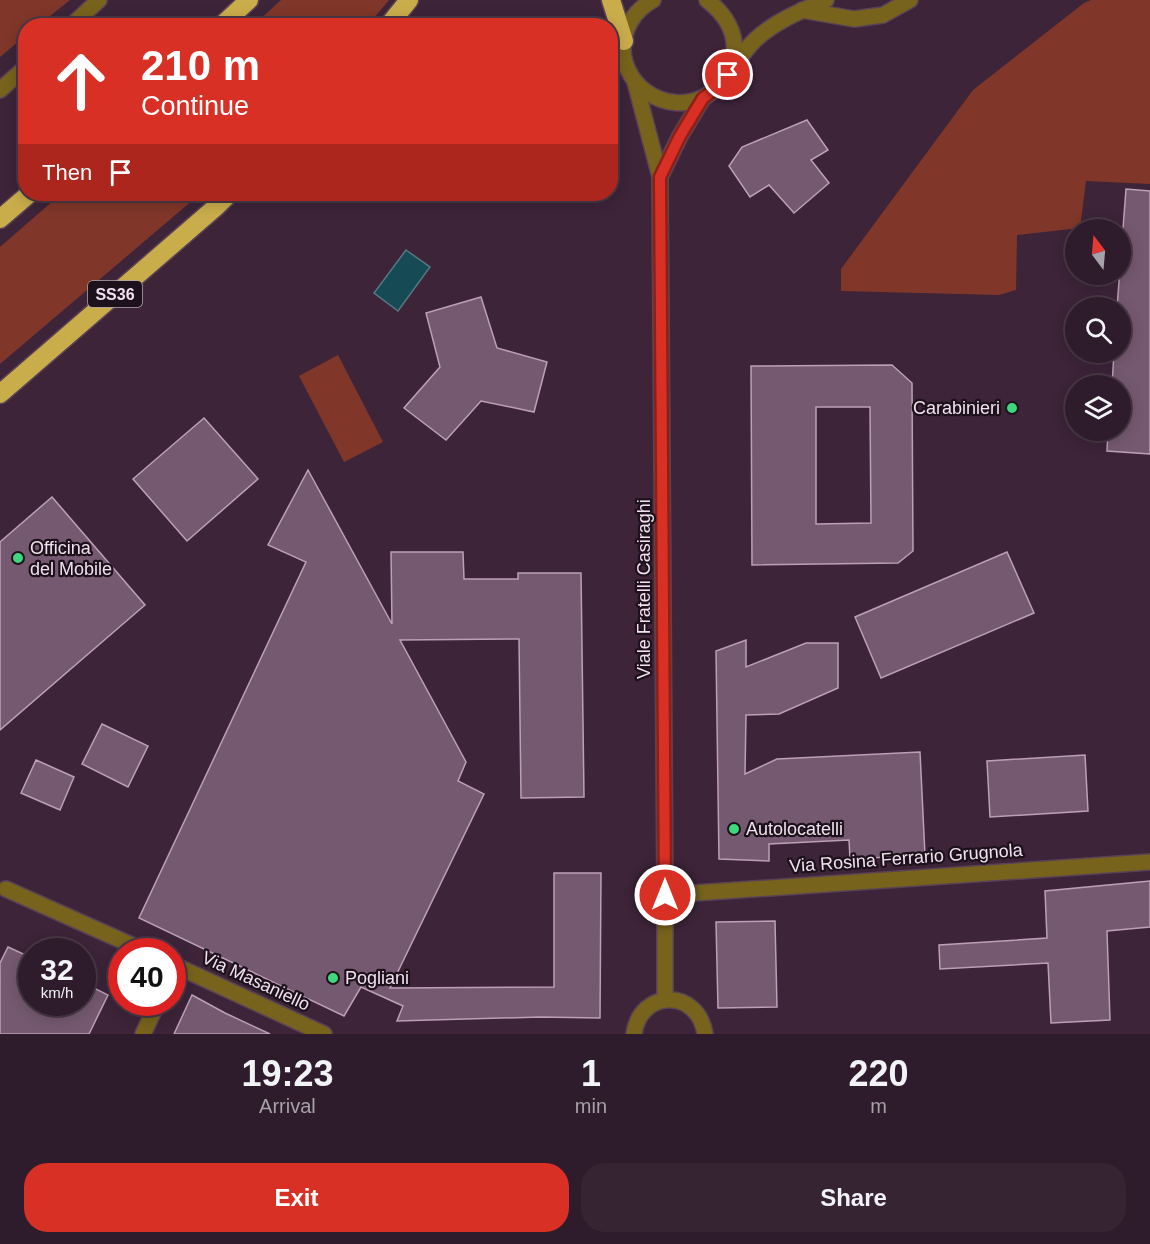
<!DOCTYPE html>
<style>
:root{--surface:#2e1b2b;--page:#362433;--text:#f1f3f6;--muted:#a7a1a9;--line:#493947;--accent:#d93025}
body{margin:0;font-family:Helvetica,sans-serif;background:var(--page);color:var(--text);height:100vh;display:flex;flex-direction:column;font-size:22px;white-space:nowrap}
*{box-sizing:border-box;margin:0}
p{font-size:20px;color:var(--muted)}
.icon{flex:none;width:33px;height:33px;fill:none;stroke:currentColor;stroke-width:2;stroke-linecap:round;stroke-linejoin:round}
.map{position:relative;height:1034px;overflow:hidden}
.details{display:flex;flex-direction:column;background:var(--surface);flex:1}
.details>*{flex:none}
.banner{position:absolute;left:18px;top:18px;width:600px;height:183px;border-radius:24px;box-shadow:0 3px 15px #0003,0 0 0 2px var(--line);background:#d93025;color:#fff;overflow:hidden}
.needle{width:39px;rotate:344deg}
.tools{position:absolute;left:1065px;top:219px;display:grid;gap:12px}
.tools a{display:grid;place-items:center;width:66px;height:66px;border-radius:50%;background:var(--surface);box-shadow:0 3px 15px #0003,0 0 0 2px var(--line);font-size:30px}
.speed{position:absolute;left:18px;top:938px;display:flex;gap:12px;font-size:30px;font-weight:700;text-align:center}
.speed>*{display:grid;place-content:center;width:78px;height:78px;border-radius:50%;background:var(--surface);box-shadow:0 3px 15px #0003,0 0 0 2px var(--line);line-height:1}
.speed small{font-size:15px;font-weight:400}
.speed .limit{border:9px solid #d22;background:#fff;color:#111}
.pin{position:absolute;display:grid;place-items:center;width:51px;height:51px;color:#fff;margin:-26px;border:3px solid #fff;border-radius:50%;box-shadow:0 2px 6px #0007}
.me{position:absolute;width:66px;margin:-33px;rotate:0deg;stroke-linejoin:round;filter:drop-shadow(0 0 4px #0008)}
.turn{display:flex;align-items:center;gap:21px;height:126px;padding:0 24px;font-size:27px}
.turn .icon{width:78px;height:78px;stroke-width:2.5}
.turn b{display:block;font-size:42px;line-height:51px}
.then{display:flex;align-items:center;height:57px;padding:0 24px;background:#0003;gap:12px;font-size:22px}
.eta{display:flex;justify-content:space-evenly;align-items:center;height:102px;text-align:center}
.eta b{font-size:36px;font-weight:800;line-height:42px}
.button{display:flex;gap:12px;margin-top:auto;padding:12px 24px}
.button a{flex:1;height:69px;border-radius:24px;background:var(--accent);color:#fff;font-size:24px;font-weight:800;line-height:69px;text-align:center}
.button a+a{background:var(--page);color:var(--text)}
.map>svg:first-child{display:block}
.green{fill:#803729}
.water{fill:#164b55;stroke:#587883;stroke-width:1.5}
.building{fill:#755970;stroke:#be9fb8;stroke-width:1.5;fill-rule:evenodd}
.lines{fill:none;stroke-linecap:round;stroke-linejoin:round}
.minor-casing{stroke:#5a4256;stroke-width:18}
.highway-casing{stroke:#5a4256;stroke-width:21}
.minor{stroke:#77631c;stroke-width:15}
.highway{stroke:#caad4b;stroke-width:18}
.route-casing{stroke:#8d1f18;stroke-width:15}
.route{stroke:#d93025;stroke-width:10}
.poi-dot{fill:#3fd77d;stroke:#1d121b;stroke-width:2}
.labels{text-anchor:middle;stroke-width:4.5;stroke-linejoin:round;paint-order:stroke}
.shield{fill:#1d121b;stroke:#b1a3af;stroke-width:1.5}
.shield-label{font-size:16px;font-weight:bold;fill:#f1e1ee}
.poi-label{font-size:18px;fill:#f1e1ee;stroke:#1d121b;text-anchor:start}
.street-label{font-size:18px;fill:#f1e1ee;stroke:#1d121b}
</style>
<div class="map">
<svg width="1150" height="1034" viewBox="0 0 1150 1034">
<rect width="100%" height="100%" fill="#3d2439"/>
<g class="green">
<polygon points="0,0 70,0 39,25 26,26 25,36 0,57"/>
<polygon points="281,0 389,0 368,25 254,25"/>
<polygon points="1091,0 1150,0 1150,184 1086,181 1080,228 1017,235 1016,290 999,295 841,291 841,269 973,90 1084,3"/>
<polygon points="61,194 200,194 0,364 0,247"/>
<polygon points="338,355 383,442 344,462 299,376"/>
</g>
<polygon class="water" points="406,250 430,267 398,311 374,293"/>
<g class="building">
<polygon points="807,120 828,150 811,160 829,183 794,213 769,185 750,197 729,166 742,147"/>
<polygon points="1126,189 1150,191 1150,454 1107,451 1108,430 1120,430 1120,386 1112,386 1114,352 1120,352 1120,308 1117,308"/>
<polygon points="481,297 497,348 547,362 534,412 481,401 446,440 404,408 440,367 426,313"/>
<path d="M892 365 912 383 913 551 898 563 752 565 751 366ZM816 407H870L871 523 816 524Z"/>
<polygon points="204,418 258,479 187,541 133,479"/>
<polygon points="308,470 392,624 391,552 463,552 464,579 518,579 518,573 581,573 584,797 521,798 519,639 400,640 466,762 458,781 484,794 390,988 554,987 554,873 601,873 600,1018 540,1017 397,1021 403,1006 361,987 344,1016 139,918 306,562 268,545"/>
<polygon points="52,497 145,605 0,730 0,542"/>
<polygon points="1007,552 1034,613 881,678 855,617"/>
<polygon points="746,640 746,667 806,643 838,643 838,688 779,714 746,715 745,774 777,759 920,752 925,855 850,859 849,840 769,844 769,861 719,859 716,651"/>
<polygon points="102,724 148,746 128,787 82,764"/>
<polygon points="1085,755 1088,811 990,817 987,761"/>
<polygon points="36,760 74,777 60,810 21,793"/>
<polygon points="1150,881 1150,927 1107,931 1110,1020 1051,1023 1048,963 940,969 939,945 1047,938 1045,891"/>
<polygon points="775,921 777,1007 718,1008 716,922"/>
<polygon points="8,947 32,958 32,1002 82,1002 82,982 108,995 89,1034 0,1034 0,963"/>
<polygon points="192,995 225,1013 270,1034 174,1034"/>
</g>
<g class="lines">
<defs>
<g id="minor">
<path d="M653 0C635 10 623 28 623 49 624 88 667 114 702 98 726 87 736 58 755 40 775 21 801 11 826 0"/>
<path d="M707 0C724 13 737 32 734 55 733 59 731 64 729 69"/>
<polyline points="802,10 854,19 883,15 910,0"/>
<polyline points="71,26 99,0"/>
<polyline points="635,82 660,177 665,895 665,1000"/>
<polyline points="0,90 26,67"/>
<polyline points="660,177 680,136 703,98"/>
<polyline points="6,889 145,951"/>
<polyline points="665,895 1150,862"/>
<polyline points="172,964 324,1034"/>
<polyline points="143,1034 158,1002"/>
<path d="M634 1034C640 989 698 988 705 1034"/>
</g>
<g id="highway">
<polyline points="611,0 624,41"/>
<polyline points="221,26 249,0"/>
<polyline points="388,26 409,0"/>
<polyline points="0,219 29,194"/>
<polyline points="0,394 217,206 229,194"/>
</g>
</defs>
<use href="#minor" class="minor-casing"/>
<use href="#highway" class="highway-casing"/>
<use href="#minor" class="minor"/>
<use href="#highway" class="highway"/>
</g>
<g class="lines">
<defs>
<polyline id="route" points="665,895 660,177 680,136 703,98 717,88 728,75"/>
</defs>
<use href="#route" class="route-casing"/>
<use href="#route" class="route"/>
</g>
<g class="poi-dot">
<circle cx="1012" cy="408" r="6"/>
<circle cx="18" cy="558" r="6"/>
<circle cx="734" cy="829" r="6"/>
<circle cx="333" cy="978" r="6"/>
</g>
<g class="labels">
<rect class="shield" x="88" y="281" width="54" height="26" rx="4.5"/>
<g class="shield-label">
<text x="115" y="300">SS36</text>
</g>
<g class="poi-label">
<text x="1000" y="414" text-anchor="end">Carabinieri</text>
<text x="30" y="554">Officina<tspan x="30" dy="21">del Mobile</tspan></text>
<text x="746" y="835">Autolocatelli</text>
<text x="345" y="984">Pogliani</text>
</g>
<g class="street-label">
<text transform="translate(644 589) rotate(-90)" y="6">Viale Fratelli Casiraghi</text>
<text transform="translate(906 858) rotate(-4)" y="6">Via Rosina Ferrario Grugnola</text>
<text transform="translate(256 981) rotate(25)" y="6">Via Masaniello</text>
</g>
</g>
</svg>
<div class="tools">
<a><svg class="needle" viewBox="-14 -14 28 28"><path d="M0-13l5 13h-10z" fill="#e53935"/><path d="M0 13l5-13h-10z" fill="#a7a1a9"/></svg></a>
<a><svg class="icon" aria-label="search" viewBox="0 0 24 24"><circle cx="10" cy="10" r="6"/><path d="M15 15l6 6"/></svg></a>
<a><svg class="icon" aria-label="layers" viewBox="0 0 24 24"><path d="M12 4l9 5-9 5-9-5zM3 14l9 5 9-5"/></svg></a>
</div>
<div class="speed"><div>32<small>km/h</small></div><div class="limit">40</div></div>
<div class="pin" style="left:728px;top:75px;background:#d93025"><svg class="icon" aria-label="arrive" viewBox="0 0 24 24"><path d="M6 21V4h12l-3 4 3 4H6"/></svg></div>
<svg class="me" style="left:665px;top:895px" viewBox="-20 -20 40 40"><circle r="17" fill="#d93025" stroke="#fff" stroke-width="3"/><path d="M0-11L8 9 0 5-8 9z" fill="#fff"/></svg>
<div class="banner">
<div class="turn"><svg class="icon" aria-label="ahead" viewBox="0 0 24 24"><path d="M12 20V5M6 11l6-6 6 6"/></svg><div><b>210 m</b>Continue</div></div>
<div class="then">Then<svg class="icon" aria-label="arrive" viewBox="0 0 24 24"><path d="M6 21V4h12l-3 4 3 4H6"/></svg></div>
</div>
</div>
<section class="details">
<div class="eta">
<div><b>19:23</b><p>Arrival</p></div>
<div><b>1</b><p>min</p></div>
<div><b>220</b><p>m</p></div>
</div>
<div class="button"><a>Exit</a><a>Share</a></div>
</section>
